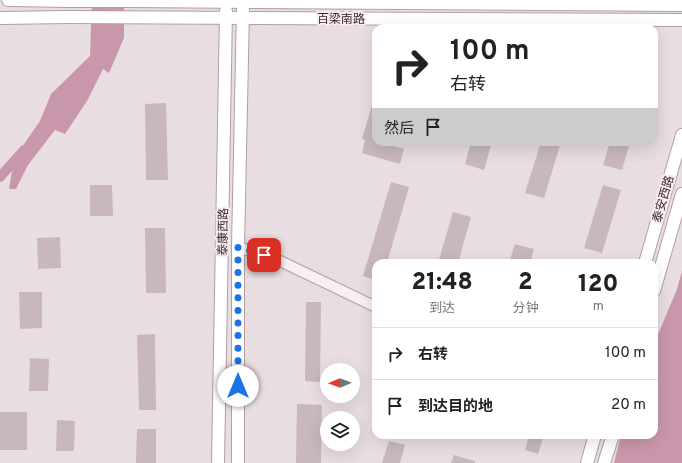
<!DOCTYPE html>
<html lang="zh">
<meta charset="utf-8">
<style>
:root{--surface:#fff;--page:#f6f6f6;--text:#222;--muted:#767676;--line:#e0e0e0}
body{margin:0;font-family:Overpass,"Noto Sans SC",sans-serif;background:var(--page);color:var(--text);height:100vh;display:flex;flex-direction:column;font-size:15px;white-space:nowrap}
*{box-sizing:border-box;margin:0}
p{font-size:13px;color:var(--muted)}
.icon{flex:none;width:22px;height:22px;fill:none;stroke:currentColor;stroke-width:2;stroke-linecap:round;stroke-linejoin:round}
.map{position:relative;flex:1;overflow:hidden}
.panel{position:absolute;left:372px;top:259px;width:286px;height:180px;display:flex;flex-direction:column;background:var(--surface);border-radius:12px;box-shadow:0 4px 16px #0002}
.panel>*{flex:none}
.guide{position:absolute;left:372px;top:24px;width:286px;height:122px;border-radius:12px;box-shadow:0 4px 16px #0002;background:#fff;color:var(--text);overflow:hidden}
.needle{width:26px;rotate:269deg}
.controls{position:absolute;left:320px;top:363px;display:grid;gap:8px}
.controls a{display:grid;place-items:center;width:40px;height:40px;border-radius:50%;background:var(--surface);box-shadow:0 4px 16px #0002;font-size:20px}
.pin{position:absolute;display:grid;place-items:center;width:34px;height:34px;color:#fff;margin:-17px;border-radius:8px;box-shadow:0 2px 6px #0006}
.me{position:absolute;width:44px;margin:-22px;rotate:0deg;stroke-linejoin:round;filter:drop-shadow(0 0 3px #0008)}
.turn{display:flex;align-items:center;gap:14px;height:84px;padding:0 12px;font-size:18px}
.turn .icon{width:52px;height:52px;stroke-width:2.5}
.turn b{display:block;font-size:28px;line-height:34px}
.then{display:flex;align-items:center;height:38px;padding:0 12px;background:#0003;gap:8px;font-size:15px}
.eta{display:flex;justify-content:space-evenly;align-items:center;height:68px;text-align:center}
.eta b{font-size:24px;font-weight:800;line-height:28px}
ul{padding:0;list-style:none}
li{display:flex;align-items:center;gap:12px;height:52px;padding:0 12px;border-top:1px solid var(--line)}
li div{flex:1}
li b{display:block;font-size:15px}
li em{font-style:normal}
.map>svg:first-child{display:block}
.water{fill:#c997ac}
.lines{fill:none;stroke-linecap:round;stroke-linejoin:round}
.canal{stroke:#c997ac;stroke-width:10}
.building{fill:#c8b8bd}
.minor-casing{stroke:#afa0a4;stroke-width:12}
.major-casing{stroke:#b49da4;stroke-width:14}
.minor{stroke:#f6f0f2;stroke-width:10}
.major{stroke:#fff;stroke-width:12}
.major-bridge-casing{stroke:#b49da4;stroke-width:14;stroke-linecap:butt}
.major-bridge{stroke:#fff;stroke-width:12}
.route{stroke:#1a73e8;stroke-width:7;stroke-dasharray:0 12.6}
.labels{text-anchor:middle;stroke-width:4;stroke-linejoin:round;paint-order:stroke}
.street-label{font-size:12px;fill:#3f272e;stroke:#f5edf0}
</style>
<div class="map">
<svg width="682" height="463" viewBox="0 0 682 463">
<rect width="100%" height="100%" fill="#e8dee1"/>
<g class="water">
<polygon points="92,0 124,0 124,38 109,73 103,69 87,101 65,134 55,130 28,165 16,189 9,189 13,165 20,150 40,121 51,94 90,56"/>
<polygon points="682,271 682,463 614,463 621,435 654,435 654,344 677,289"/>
</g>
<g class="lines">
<polyline class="canal" points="0,177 24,150"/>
</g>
<g class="building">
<polygon points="374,98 376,98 376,142 390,142 390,145 404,149 400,164 362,153 365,140 362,139"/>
<polygon points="166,103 168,180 146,180 145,104"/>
<polygon points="471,142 492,142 484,170 465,164"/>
<polygon points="541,142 561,142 544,198 525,193"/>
<polygon points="610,142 630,142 622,170 603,165"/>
<polygon points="391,182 409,187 387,263 376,263 376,280 363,276"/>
<polygon points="90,185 112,185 113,216 90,216"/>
<polygon points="603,185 621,190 602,253 584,248"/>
<polygon points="453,212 471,217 458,263 438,263"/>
<polygon points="145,228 165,228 166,293 146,293"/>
<polygon points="60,237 61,268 38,269 37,238"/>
<polygon points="515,244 534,249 530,263 509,263"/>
<polygon points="19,292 42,292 42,328 20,329"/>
<polygon points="306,302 321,302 320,382 305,381"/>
<polygon points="155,334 156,410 139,410 137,335"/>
<polygon points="30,358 49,359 48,391 29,391"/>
<polygon points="297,404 322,405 321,463 296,463"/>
<rect x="0" y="412" width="27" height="38"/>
<polygon points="57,420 75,421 74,451 56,451"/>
<polygon points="137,429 156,429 156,463 136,463"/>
<polygon points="529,435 544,435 538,454 525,450"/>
<polygon points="389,441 405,445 400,463 382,463"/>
<polygon points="454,455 475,461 475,463 451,463"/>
</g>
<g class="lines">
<defs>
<polyline id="minor" points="238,247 278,260 376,307"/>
<g id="major">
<polyline points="8,0 69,1"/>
<polyline points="127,1 682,5"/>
<polyline points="0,18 69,17 682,20"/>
<polyline points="645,263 682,135"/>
<polyline points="654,291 682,194"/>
<polyline points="218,463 226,11"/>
<polyline points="238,463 238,247 243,10"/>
<polyline points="587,463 595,435"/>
<polyline points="604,463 613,435"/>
</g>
</defs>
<use href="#minor" class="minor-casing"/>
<use href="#major" class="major-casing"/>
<use href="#minor" class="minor"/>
<use href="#major" class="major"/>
<defs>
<polyline id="major-bridge" points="69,1 127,1"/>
</defs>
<use href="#major-bridge" class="major-bridge-casing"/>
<use href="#major-bridge" class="major-bridge"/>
</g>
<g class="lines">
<polyline class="route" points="238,386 238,247 264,255"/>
</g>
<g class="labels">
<g class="street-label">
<text x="341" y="23">百梁南路</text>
<text transform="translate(663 199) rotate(-74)" y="4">泰安西路</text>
<text transform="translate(223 232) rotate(-89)" y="4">泰康西路</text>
</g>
</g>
</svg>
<div class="controls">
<a><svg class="needle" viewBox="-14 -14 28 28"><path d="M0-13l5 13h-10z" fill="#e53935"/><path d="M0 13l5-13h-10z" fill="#767676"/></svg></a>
<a><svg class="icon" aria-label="layers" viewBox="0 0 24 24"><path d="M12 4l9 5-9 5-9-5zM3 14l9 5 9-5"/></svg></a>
</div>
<div class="pin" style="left:264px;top:255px;background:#d93025"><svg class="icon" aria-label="arrive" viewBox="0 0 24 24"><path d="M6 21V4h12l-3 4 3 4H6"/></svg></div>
<svg class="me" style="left:238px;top:386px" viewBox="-20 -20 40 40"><circle r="19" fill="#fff"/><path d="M0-13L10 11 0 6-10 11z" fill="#1a73e8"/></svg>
<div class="guide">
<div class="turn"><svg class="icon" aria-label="right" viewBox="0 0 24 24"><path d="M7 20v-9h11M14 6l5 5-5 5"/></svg><div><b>100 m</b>右转</div></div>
<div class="then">然后<svg class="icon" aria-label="arrive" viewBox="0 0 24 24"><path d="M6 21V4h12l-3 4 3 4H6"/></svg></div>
</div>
<section class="panel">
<div class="eta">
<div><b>21:48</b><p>到达</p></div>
<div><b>2</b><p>分钟</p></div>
<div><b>120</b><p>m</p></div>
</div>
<ul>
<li><svg class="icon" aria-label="right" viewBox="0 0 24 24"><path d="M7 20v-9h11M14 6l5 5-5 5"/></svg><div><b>右转</b></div><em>100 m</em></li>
<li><svg class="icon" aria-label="arrive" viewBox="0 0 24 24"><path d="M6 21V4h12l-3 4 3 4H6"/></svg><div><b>到达目的地</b></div><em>20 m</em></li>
</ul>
</section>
</div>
